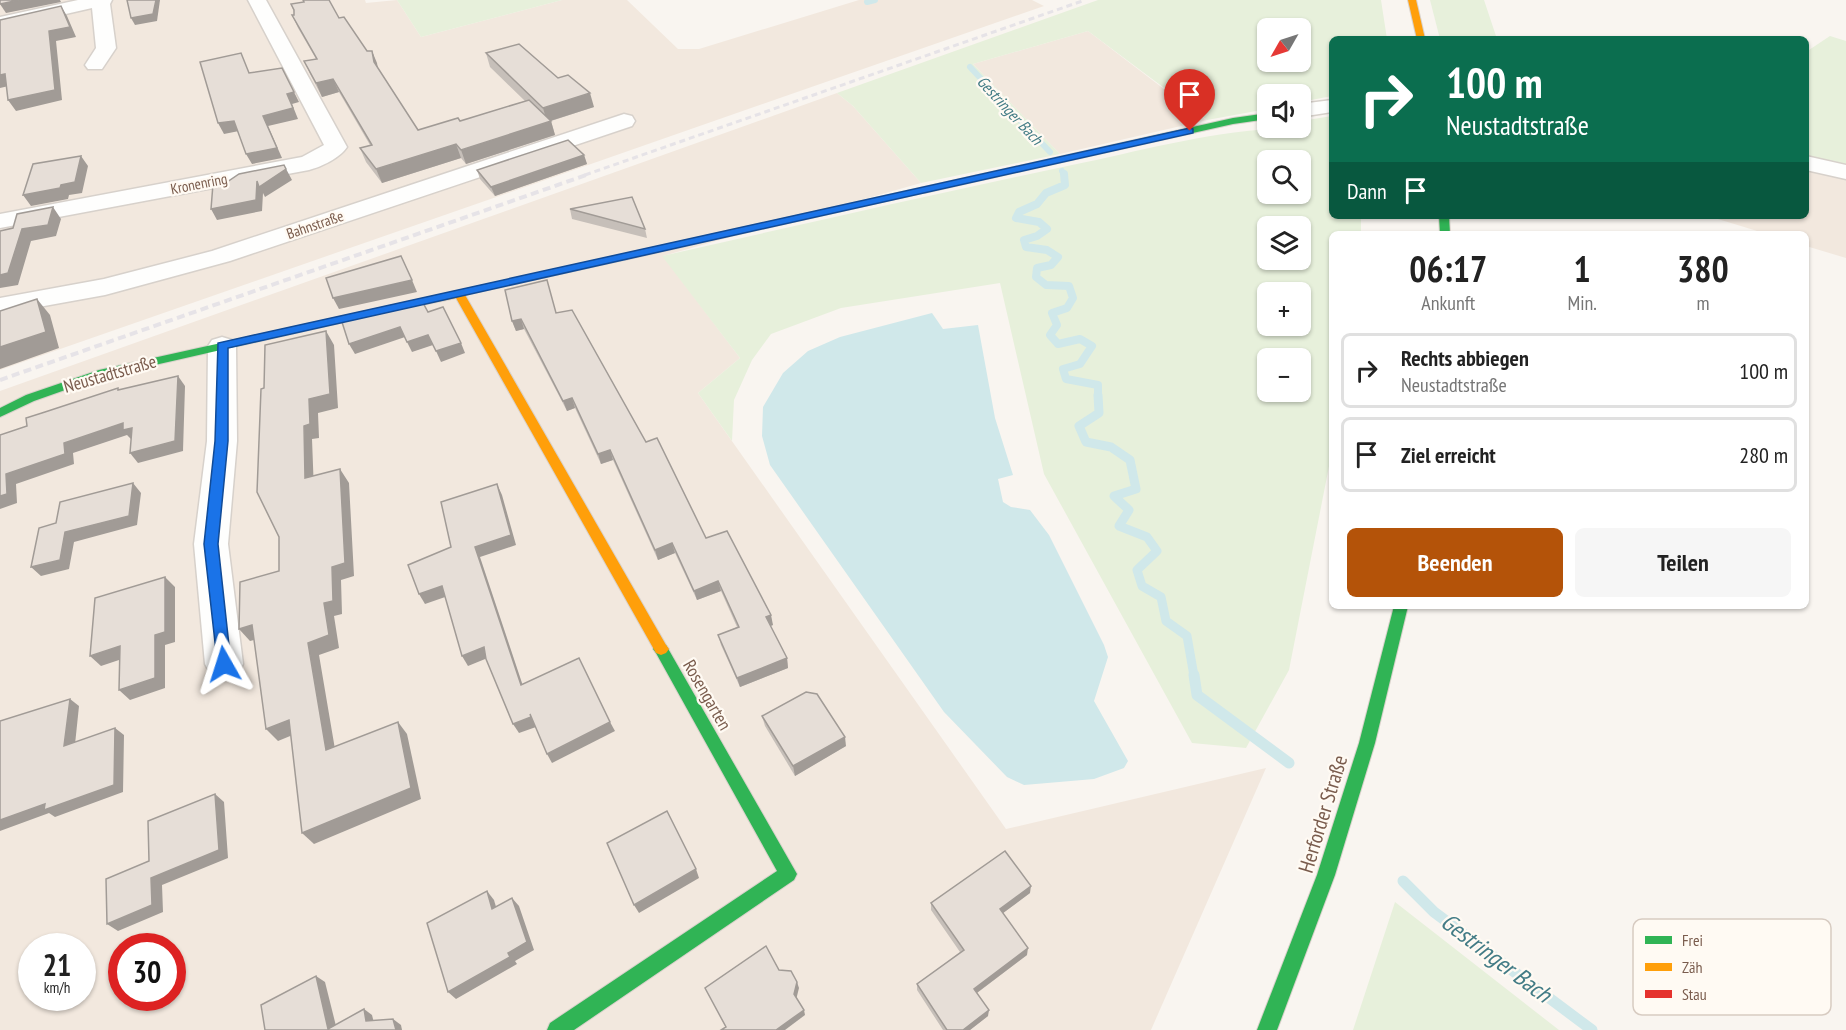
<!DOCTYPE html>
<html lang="de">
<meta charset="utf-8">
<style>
:root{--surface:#fff;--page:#f6f6f6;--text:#222;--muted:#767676;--line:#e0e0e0;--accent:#b45309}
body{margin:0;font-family:"PT Sans Narrow",sans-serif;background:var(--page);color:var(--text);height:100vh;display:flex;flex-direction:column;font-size:22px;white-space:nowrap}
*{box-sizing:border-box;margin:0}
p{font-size:20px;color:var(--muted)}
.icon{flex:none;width:33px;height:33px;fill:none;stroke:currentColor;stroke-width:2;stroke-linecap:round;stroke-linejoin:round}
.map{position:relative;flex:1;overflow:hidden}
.panel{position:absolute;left:1329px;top:231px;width:480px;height:378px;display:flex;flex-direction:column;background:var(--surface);border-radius:9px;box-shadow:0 2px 4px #0004}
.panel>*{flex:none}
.guide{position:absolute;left:1329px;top:36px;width:480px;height:183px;border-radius:9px;box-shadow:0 2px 4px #0004;background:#0b6e4f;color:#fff;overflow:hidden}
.needle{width:39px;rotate:231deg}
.controls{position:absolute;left:1257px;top:18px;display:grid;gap:12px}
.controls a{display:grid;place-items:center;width:54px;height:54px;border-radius:9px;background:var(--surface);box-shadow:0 2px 4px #0004;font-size:30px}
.speed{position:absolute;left:18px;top:933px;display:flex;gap:12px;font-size:30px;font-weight:700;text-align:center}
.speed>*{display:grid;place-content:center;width:78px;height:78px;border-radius:50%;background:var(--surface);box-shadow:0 2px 4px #0004;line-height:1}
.speed small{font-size:15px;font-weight:400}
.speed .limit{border:9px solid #d22;background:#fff;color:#111}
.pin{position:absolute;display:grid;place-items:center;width:51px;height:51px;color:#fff;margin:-62px -26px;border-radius:50% 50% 50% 0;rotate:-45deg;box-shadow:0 0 6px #0007}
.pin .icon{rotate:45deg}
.me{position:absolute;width:66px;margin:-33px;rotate:354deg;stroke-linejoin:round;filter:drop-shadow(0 0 4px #0008)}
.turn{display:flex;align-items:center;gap:21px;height:126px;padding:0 18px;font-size:27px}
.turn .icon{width:78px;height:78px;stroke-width:2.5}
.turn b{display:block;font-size:42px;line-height:51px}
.then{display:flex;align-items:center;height:57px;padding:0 18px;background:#0003;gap:12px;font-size:22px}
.eta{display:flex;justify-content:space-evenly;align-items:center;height:102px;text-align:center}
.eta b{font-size:36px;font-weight:700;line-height:42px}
.button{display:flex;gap:12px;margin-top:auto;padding:12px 18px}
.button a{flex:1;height:69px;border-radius:9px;background:var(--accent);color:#fff;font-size:24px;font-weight:700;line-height:69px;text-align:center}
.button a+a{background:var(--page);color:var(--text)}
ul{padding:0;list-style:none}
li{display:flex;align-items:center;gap:18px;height:75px;margin:0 12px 9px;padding:0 6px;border:3px solid var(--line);border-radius:9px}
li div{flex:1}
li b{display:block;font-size:22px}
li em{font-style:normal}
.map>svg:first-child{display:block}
.residential{fill:#f2e8de;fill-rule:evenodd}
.green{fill:#e7f0db;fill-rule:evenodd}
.water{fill:#d0e8ea}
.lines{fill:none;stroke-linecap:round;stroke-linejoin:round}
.stream-far3{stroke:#d0e8ea;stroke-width:6}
.stream-far2{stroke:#d0e8ea;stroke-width:8}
.stream-far1{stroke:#d0e8ea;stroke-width:9}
.stream{stroke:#d0e8ea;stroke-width:11}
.street-casing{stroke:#d7d1cb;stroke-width:3}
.fast-casing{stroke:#d9d2cb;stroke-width:2}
.slow-casing{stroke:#d9d2cb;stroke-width:2}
.jam-casing{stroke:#d9d2cb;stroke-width:2}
.street{fill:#fefefd;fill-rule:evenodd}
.fast{fill:#30b455;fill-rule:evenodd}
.slow{fill:#ff9f0a;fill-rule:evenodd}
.jam{fill:#e5322d;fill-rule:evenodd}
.rail-far1{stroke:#e6e3e7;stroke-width:3;stroke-dasharray:6 4;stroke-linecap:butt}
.rail{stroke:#e6e3e7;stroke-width:4;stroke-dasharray:8 4.5;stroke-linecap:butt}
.wall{fill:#c6bfb9}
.shaded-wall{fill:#a19b96}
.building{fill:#e6ded7;stroke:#a19b96;stroke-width:1.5}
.route{fill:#1a73e8;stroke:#114b97;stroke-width:1.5}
.labels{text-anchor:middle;stroke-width:4.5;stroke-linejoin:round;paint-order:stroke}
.far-street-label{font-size:15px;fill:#7a5c4d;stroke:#fffaf3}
.far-water-label{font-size:16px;font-style:italic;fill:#437c86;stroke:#fffaf3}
.street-label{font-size:18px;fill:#7a5c4d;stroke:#fffaf3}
.near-street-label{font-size:21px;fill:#7a5c4d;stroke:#fffaf3}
.near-water-label{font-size:24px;font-style:italic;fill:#437c86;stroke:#fffaf3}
.key{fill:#fffaf3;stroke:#d7cbc1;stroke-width:1.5}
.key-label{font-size:16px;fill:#7a5c4d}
</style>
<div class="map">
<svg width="1846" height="1030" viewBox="0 0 1846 1030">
<rect width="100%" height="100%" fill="#f9f5f0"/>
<g class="residential">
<polygon points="0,0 365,0 366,3 397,0 421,37 562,0 627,0 678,49 699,49 859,0 1032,0 1044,6 0,370"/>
<polygon points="1088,31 1198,115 1207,120 1060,154 973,64"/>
<path d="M837 93 853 106 921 183 663 256 740 358 698 393 1006 829 1266 768 1151 1030H0V391ZM32 946H82V998H32ZM122 946H172V998H122Z"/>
<polygon points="1806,168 1846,177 1846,258 1806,246 1806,234 1767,234 1708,216 1806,216"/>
</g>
<g class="green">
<polygon points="397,0 562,0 421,37"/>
<path d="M1098 0H1381L1387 39H1332V96L1301 102 1300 94H1268L1267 109 1207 120 1088 31 973 64 1060 154 921 183 853 106 837 93ZM1268 28H1300V62H1268Z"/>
<polygon points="1430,0 1484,0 1497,39 1440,39"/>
<polygon points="1830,36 1846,41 1846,169 1806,159 1806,52"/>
<path d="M1332 116V216H1361V234H1332V451L1289 670 1246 748 1192 743 1044 474 1000 283 841 308 771 334 752 360 734 400 732 441 698 393 740 358 662 256C799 225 935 194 1072 165 1145 150 1225 127 1300 128L1301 121ZM1268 160H1300V194H1268ZM1268 226H1300V260H1268ZM1268 292H1300V326H1268ZM1268 358H1300V392H1268Z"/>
<polygon points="1395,902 1559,1030 1353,1030"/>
</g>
<polygon class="water" points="932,313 943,329 978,325 995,418 1013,475 998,479 1003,502 1011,507 1030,510 1049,535 1104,645 1108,657 1094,701 1128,761 1124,768 1094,779 1024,785 1007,777 944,712 770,465 762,436 763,407 783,373 808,351 840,337"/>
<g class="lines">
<g class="stream-far3">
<polyline points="867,2 875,0"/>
<polyline points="970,67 1050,152"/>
<polyline points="1062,171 1064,175"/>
</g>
<polyline class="stream-far2" points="1064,174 1065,185 1046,193 1037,204 1019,212 1016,218 1039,222 1047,229 1037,236 1024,240 1026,247 1047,250 1058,257 1051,265 1037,268 1036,277 1046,285 1069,286 1073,298 1067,308 1052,313 1057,325 1050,335 1058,344 1080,339 1092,346 1080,364 1063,369 1066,379 1098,385 1098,396"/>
<polyline class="stream-far1" points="1098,395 1099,413 1079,426 1086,442 1111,447 1130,460 1136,489 1114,496 1129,510 1119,526 1147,537 1157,551 1137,570 1142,586 1161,597 1166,621 1187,636 1194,676"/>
<g class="stream">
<polyline points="1194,675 1197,695 1289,763"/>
<polyline points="1403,881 1434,912 1592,1030"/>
</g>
<defs>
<g id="street">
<polygon points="78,0 112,0 110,4 116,48 102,69 88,69 85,65 96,48 92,8 0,29 0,17"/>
<path d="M248 0H266L347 147C340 158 321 167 309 170L0 228V214L302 157 324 145Z"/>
<polygon points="1332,100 1332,112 1300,117 1300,104"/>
<polygon points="624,114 632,116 635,121 632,126 230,261 105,295 0,314 0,298 104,279 212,251"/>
<polygon points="1806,156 1846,165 1846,179 1806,170"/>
<polygon points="222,337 232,340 236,346 237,441 228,544 243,664 237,675 224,680 211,675 205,664 194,544 207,441 208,346 212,340"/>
</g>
<g id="fast">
<polygon points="1268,113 1268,119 1233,124 924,193 919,190 924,187 1233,118"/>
<polygon points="1439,216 1449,216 1450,234 1440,234"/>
<polygon points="393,305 397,306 397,310 102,377 34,401 0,417 0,408 26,395 99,370"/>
<polygon points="1394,606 1408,606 1375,743 1335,875 1277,1030 1257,1030 1317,875 1359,743"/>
<polygon points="661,643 666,645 797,874 794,880 574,1030 547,1030 550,1023 777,871 656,653 653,649 656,645"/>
</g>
<g id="slow">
<polygon points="1408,0 1416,0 1425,39 1417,39"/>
<polygon points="624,254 628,255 628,259 465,295 666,645 669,649 666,653 661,655 656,653 456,298 393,311 387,308 389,306"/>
</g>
<polygon id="jam" points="924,187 929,190 927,192 624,260 619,257 624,254"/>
</defs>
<use href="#street" class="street-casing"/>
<use href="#fast" class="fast-casing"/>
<use href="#slow" class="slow-casing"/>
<use href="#jam" class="jam-casing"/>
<use href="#street" class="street"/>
<use href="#fast" class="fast"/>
<use href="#slow" class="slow"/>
<use href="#jam" class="jam"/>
<polyline class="rail-far1" points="585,175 1085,0"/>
<polyline class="rail" points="0,380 589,174"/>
</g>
<g class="wall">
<polygon points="291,4 339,18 367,51 372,51 378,68 418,130 460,121 525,101 490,67 486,53 558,78 594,107 551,121 555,135 466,164 461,158 382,183 366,162 360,148 370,145 339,92 322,97 310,74 304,61 316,59 298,28 292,15 294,15 294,12"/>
<polygon points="584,155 587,164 495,196 480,179 477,170"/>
<polygon points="570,209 645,229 647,238 572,219"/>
<polygon points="547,280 556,313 646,442 706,538 773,625 770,626 787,658 788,668 740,687 721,645 718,635 737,627 721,591 697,600 675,553 658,560 613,460 601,464 575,408 567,411 524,329 516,331 512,321"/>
<polygon points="762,716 846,746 795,776 765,726"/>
<polygon points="1030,893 1003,913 1027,955 977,993 988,1016 970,1030 943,1030 917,990 917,984 960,952 931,910 931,903"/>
</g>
<g class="shaded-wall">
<polygon points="19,0 60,0 61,2 6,13 0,4"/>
<polygon points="156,0 160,0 157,21 135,25 131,18"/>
<polygon points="61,6 67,16 76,37 56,41 62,100 16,111 8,100 49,31"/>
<polygon points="372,51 377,63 379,75 374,62"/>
<polygon points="5,74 13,85 0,88 0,75"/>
<polygon points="333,79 339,92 322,97 316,83"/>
<polygon points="294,92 299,102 292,104 298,119 268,126 282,158 252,164 246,154 263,116 287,94"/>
<polygon points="590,93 594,107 547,122 543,108"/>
<polygon points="234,121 239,131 224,134 218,123"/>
<polygon points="551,121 555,135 466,164 461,150"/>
<polygon points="456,144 461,158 382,183 376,169"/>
<polygon points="584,155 587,164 495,196 491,187"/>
<polygon points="81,156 88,166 82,193 69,195 68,199 31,206 23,195 61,185"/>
<polygon points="284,165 292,180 265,197 263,193 262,211 217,220 211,209"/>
<polygon points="53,207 61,219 56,236 31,241 18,285 0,288 0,275 22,229"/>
<polygon points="412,280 417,292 339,309 333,298"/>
<polygon points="37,299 50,315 59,348 0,369 0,347"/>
<polygon points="521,319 524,329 516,331 512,321"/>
<polygon points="400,327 405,337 355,354 349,344"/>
<polygon points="326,331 334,345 338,408 318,413 319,438 312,439 314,492 305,478 304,426 309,399"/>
<polygon points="428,335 433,345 412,352 407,342"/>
<polygon points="461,343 465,353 441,362 436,351"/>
<polygon points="178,376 185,386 183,451 138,463 130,453"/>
<polygon points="572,398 575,408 567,411 563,401"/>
<polygon points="123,423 132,428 132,440 127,435 73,453 74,464 16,484 17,503 0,509 0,496 6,474 64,443"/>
<polygon points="610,450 613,460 601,464 598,454"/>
<polygon points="340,469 349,483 354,576 341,580 342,614 334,616 339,648 319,655 337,761 326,750 308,643 324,603 332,567"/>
<polygon points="133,483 141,493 137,525 74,542 69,569 41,576 31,567 65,532"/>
<polygon points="497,484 502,495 516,545 480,557 526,695 521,685 475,547"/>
<polygon points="672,543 675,553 658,560 655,550"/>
<polygon points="165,577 175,587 175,642 165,645 165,688 130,700 119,690 155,635"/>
<polygon points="718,581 721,591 697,600 694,591"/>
<polygon points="442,586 448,596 425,604 419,594"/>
<polygon points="771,615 773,625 768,627 766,617"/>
<polygon points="252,625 263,638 250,641 239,629"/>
<polygon points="120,646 131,656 101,666 90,656"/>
<polygon points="484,647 490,657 468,666 462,656"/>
<polygon points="787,658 788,668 740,687 737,678"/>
<polygon points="70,699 79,706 74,754 64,746"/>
<polygon points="531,717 536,727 519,733 513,724"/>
<polygon points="289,720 300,732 278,741 266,729"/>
<polygon points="398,722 407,734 421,799 314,844 302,833"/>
<polygon points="610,722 615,731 552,763 547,754"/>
<polygon points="115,728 124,735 123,792 55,817 49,813 0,831 0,820"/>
<polygon points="845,737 846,746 795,776 793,766"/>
<polygon points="215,794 224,802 228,858 162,885 163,912 118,931 107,924 151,878"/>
<polygon points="696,869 699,878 639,913 634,905"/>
<polygon points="1031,886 1030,893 999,916 1000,909"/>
<polygon points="487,891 494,900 499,917 492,909"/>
<polygon points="512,898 519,906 534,950 515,961 517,964 456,999 448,992 508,953"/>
<polygon points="1028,948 1027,955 974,995 974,989"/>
<polygon points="316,976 325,982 337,1030 328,1029"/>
<polygon points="797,982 799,988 796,1000 794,994"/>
<polygon points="364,1009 372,1015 375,1027 366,1021"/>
<polygon points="804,1010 805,1015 785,1030 776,1030"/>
<polygon points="989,1010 988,1016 970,1030 963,1030"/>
<polygon points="393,1019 401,1025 402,1030 396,1030"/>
</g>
<g class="building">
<polygon points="0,0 19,0 0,4"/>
<polygon points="127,0 156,0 153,14 131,18"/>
<polygon points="303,0 329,0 339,18 344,17 367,51 372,51 374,62 418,130 458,118 460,121 529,100 551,121 461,150 456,144 376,169 360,148 372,145 333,79 316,83 304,61 317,59 292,15 294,15 294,10 291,4 304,2"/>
<polygon points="61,6 70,27 49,31 55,90 8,100 5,74 0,75 0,20"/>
<polygon points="519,44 558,78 568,75 590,93 543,108 486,53"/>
<polygon points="241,53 249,73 282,68 294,92 287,94 293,108 263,116 277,148 246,154 234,121 218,123 200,62"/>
<polygon points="568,140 584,155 491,187 477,170"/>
<polygon points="81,156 75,182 61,185 60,188 23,195 33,164"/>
<polygon points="284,165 286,169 259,187 257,181 256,200 211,209 213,184 227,182 239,174"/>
<polygon points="632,197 645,229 570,209"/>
<polygon points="53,207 48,225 22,229 8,273 0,275 0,231 13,228 17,214"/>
<polygon points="401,256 412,280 333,298 326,278"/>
<polygon points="547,280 556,313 572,310 646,442 657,438 706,538 727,531 771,615 766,617 787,658 737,678 718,635 739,627 718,581 694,591 672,543 655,550 610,450 598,454 572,398 563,401 521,319 512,321 505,290"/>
<polygon points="37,299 46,332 0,347 0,311"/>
<polygon points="422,301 428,312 443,307 461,343 436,351 428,335 407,342 400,327 349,344 341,319"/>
<polygon points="326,331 330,394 309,399 310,424 304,426 305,478 340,469 345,563 332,567 333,601 324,603 329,635 308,643 326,750 398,722 411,788 302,833 289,720 266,729 252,625 239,629 240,582 279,571 279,537 257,492 261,389 264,388 265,345"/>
<polygon points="178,376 175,441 130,453 132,428 123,430 123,423 64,443 65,454 6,474 7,494 0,496 0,435 27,426 26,418 45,412 118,388 118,390"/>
<polygon points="133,483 129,516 65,532 60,560 31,567 39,528 56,523 60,502"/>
<polygon points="497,484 511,535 475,547 521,685 579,658 610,722 547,754 530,714 531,717 513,724 486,659 484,647 462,656 442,586 419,594 408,565 451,547 441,502"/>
<polygon points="165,577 165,632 155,635 155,678 119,690 120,646 90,656 95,598"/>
<polygon points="806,692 817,694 845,737 793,766 762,716"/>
<polygon points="70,699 64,746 115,728 114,785 44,810 45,804 0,820 0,721"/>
<polygon points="215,794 219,850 151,878 152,905 107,924 106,879 149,861 148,821"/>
<polygon points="667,811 696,869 634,905 607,843"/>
<polygon points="1005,851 1031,886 1000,909 1028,948 974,989 989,1010 963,1030 947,1030 917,984 964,950 931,903"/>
<polygon points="487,891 492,909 512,898 527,942 508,953 510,957 448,992 427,923"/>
<polygon points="766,946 779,970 791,971 797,982 794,994 804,1010 776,1030 721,1030 726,1027 705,988"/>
<polygon points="316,976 328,1029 364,1009 366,1021 393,1019 396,1030 265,1030 261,1005"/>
</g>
<polygon class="route" points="1190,128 1193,129 1193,133 228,348 228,441 218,544 231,664 229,669 224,670 218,669 204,544 215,441 218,343"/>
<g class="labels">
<g class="far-street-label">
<text transform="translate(199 184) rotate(-11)" y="5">Kronenring</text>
<text transform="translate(315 225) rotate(-19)" y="5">Bahnstraße</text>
</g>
<g class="far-water-label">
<text transform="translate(1010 110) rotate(47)" y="6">Gestringer Bach</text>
</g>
<g class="street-label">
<text transform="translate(110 374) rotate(-16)" y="6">Neustadtstraße</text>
<text transform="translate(707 695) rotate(60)" y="6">Rosengarten</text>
</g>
<g class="near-street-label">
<text transform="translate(1323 814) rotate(-73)" y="7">Herforder Straße</text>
</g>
<g class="near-water-label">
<text transform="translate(1496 958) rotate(37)" y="8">Gestringer Bach</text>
</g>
</g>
<rect x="1633" y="919" width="198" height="96" rx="9" class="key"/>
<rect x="1645" y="936" width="27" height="8" fill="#30b455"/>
<rect x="1645" y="963" width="27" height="8" fill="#ff9f0a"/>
<rect x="1645" y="990" width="27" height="8" fill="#e5322d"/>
<g class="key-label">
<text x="1682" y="946">Frei</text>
<text x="1682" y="973">Zäh</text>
<text x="1682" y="1000">Stau</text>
</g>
</svg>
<div class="controls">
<a><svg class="needle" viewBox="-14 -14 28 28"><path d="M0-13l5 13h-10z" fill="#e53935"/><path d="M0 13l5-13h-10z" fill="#767676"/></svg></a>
<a><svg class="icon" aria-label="sound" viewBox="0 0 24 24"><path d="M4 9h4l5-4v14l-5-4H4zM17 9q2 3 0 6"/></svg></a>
<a><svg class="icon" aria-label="search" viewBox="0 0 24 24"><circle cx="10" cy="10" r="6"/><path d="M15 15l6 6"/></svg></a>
<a><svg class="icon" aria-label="layers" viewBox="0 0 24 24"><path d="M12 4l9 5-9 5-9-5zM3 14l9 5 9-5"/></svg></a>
<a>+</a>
<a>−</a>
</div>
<div class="speed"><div>21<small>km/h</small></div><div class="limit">30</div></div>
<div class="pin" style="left:1190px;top:131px;background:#d93025"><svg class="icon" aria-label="arrive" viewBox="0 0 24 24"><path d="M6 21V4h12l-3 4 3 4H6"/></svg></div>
<svg class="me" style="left:224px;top:664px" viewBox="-20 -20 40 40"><path d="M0-17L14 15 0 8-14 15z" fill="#1a73e8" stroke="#fff" stroke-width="4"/></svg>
<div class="guide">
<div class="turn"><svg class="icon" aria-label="right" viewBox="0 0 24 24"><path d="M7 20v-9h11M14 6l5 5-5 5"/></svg><div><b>100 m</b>Neustadtstraße</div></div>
<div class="then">Dann<svg class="icon" aria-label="arrive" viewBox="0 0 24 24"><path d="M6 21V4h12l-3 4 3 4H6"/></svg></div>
</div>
<section class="panel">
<div class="eta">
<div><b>06:17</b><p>Ankunft</p></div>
<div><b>1</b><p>Min.</p></div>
<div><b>380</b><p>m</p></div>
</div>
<ul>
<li><svg class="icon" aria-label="right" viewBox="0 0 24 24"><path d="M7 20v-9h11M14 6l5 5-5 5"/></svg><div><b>Rechts abbiegen</b><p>Neustadtstraße</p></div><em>100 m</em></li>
<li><svg class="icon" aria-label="arrive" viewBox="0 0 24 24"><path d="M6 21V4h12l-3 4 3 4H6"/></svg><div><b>Ziel erreicht</b></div><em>280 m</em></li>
</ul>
<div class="button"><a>Beenden</a><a>Teilen</a></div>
</section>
</div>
